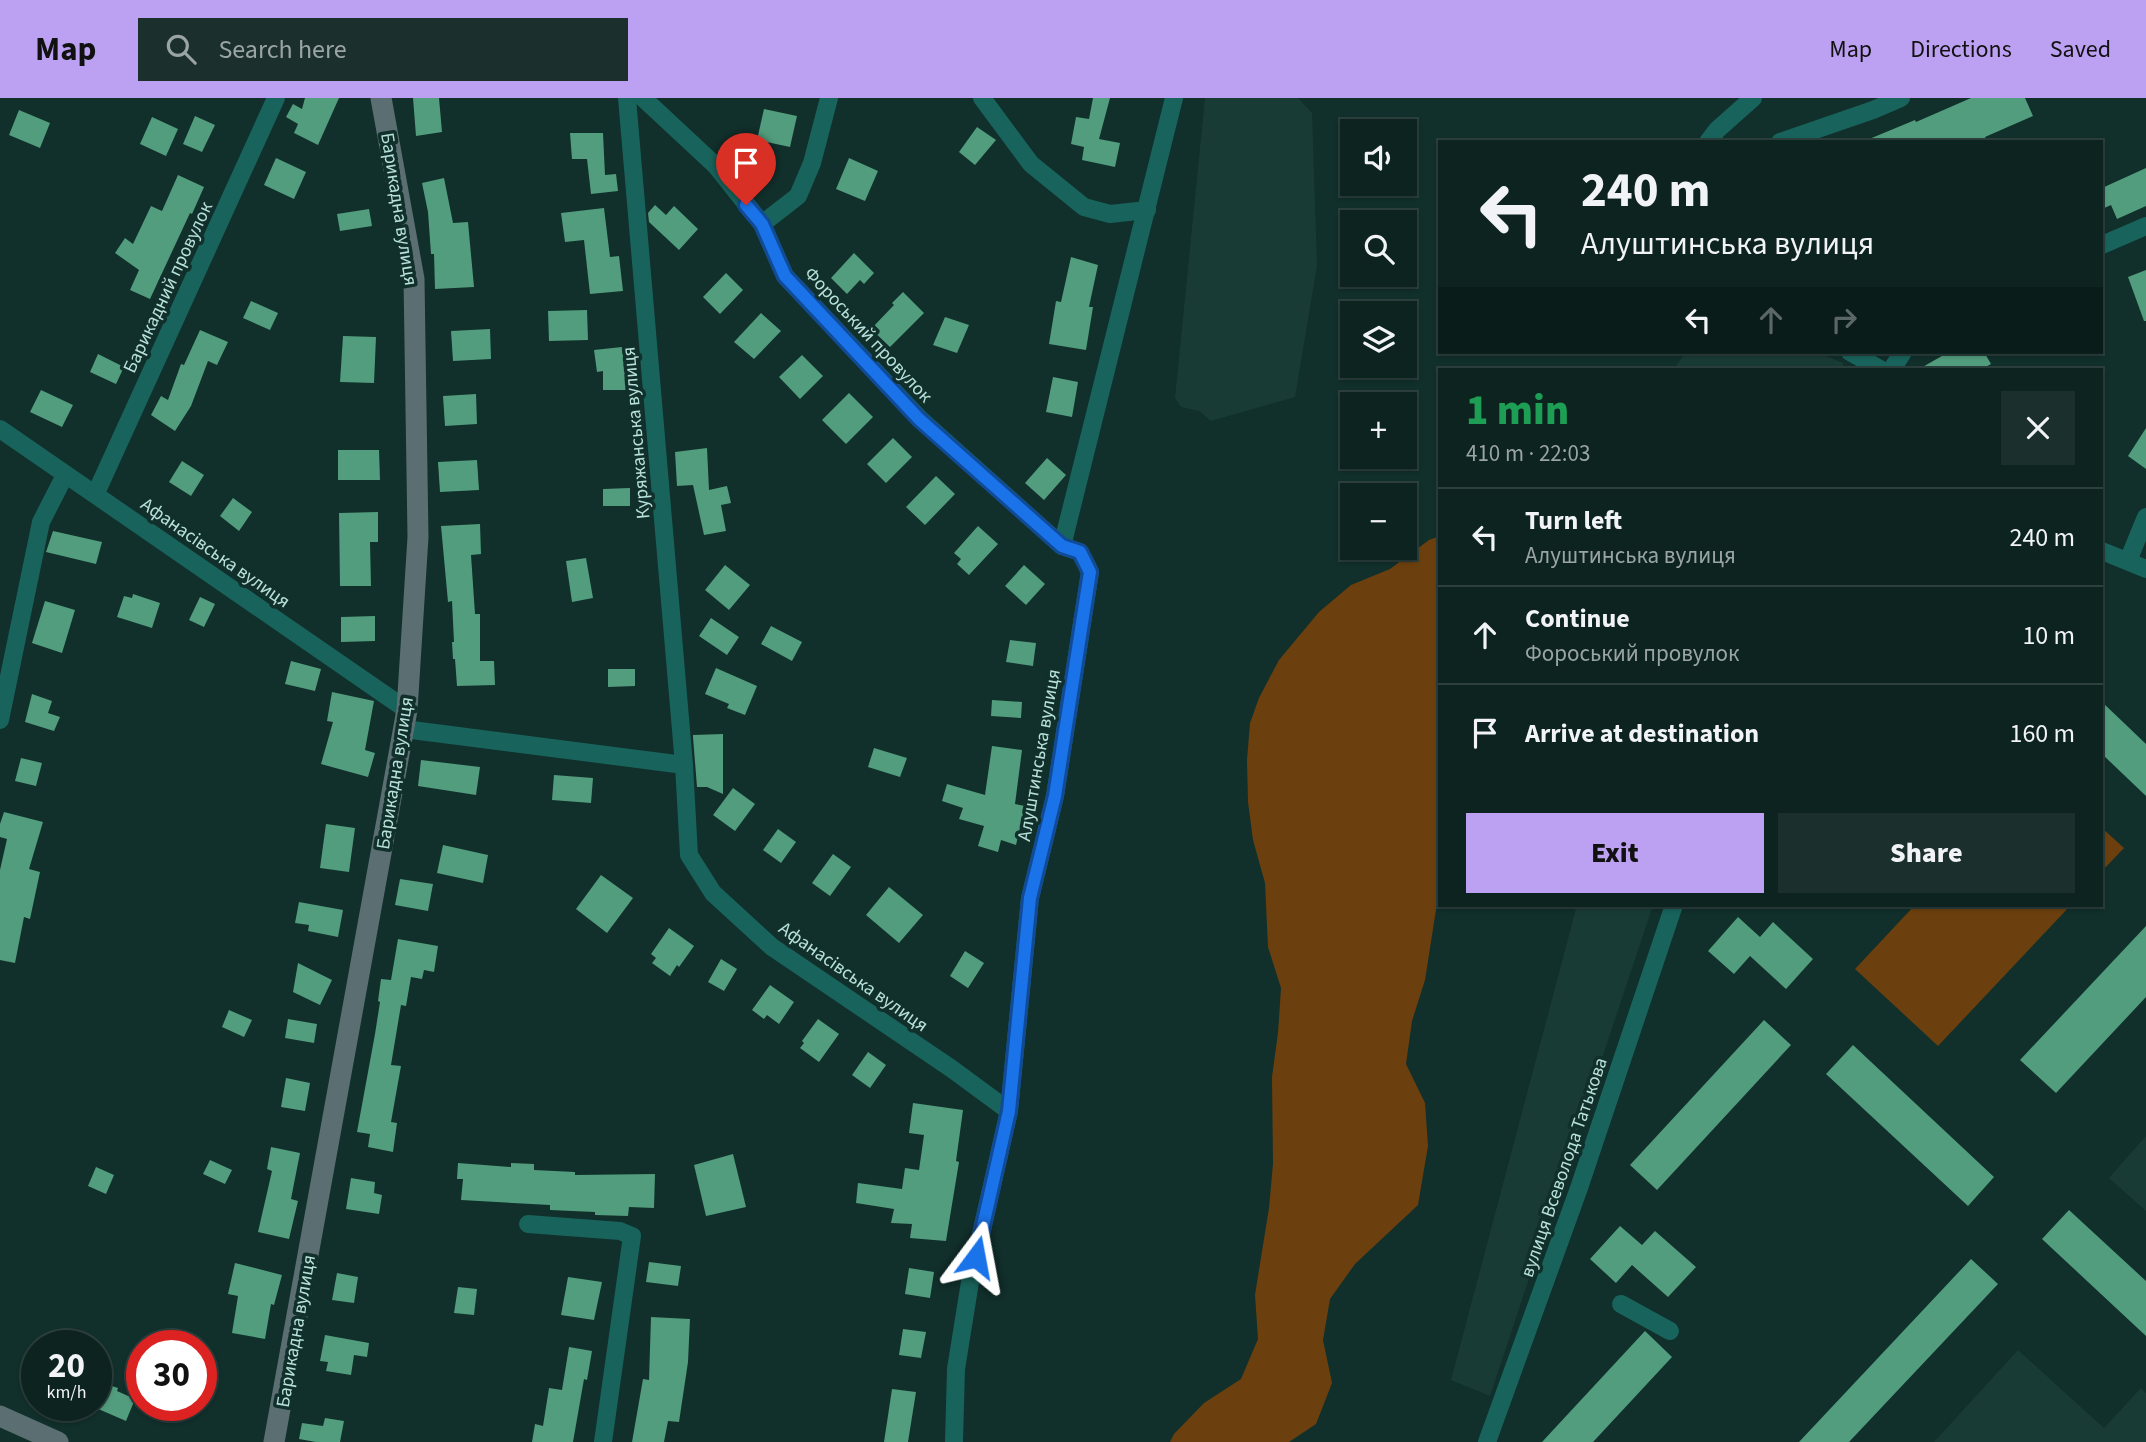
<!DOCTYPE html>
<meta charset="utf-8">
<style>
:root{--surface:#0d2320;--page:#1b2f2d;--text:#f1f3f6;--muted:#9aa4a5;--line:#2d403e;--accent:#bca0f2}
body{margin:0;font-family:"Source Sans 3",sans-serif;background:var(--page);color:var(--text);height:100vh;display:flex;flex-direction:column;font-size:26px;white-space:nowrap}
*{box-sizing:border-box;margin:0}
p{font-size:23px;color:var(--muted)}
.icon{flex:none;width:38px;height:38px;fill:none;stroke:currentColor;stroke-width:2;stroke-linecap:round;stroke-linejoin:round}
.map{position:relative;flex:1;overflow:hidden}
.panel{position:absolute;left:1438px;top:270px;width:665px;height:539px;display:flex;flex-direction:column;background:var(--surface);border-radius:0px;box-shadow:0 2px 5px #0004,0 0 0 2px var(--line)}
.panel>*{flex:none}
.hud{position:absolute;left:1438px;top:42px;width:665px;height:214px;border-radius:0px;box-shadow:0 2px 5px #0004,0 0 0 2px var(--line);background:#0d2320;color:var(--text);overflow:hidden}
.tools{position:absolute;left:1340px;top:21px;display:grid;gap:14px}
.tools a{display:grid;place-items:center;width:77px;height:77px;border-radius:0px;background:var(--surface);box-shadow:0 2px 5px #0004,0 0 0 2px var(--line);font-size:35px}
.speed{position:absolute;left:21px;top:1232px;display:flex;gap:14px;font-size:35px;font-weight:700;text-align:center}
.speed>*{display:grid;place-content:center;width:91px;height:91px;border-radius:50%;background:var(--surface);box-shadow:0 2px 5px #0004,0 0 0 2px var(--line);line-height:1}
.speed small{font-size:18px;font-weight:400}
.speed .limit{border:10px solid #d22;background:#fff;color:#111}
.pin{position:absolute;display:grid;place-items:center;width:60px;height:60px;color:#fff;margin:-72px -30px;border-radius:50% 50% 50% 0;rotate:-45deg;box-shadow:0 0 7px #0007}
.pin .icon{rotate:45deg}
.me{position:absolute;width:77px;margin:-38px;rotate:13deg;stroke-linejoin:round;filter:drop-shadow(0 0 5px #0008)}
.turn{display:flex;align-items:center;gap:24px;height:147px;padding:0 28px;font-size:32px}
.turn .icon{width:91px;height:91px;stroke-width:2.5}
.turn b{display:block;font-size:49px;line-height:60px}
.lanes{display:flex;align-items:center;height:66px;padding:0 28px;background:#0003;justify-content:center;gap:35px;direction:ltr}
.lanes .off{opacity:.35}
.round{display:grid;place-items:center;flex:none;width:74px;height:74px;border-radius:0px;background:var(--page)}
.headline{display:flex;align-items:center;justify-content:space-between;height:119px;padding:0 28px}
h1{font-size:42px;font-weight:800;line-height:52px;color:#1e9e55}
.action{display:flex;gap:14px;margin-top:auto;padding:14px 28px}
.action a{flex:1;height:80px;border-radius:0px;background:var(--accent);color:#111;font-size:28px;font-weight:800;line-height:80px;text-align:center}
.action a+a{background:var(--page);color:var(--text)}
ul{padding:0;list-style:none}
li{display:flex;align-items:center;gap:21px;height:98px;padding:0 28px;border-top:2px solid var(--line)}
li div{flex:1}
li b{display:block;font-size:26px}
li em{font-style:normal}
header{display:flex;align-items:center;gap:42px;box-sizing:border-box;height:98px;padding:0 35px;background:var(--accent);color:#111}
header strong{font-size:33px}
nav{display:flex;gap:38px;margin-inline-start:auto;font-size:24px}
.search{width:490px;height:63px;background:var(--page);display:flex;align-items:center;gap:18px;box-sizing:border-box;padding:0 24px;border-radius:0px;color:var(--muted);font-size:26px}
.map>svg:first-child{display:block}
.built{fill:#193b36}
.green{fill:#6b400e}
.building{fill:#529d7d}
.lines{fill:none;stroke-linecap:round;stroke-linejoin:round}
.street{stroke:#18635b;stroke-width:18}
.secondary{stroke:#5b6e72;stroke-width:21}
.route-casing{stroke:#114b97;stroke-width:18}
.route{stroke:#1a73e8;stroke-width:12}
.labels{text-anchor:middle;stroke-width:7;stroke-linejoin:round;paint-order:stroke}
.street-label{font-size:19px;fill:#b7e1da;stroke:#112f2b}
</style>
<header>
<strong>Map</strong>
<div class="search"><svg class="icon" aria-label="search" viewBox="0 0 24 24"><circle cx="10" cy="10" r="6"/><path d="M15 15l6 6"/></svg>Search here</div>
<nav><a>Map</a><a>Directions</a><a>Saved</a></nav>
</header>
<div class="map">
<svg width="2146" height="1344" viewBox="0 0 2146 1344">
<rect width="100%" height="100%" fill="#112f2b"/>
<g class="built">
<polygon points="1205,0 1298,0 1312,15 1317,168 1295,299 1211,323 1199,313 1181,309 1175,300"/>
<polygon points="1686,254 1816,254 1843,265 1843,271 1674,271"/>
<polygon points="1577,807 1653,807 1490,1298 1451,1282"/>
<polygon points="2146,1038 2146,1113 2109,1080"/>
<polygon points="2018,1252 2104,1330 2141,1290 2146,1295 2146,1344 1934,1344"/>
</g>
<g class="green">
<polygon points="1440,438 1440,786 1425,882 1412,923 1406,966 1425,1005 1428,1048 1418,1107 1355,1166 1330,1201 1323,1242 1332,1285 1316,1326 1289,1344 1170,1344 1174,1336 1204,1305 1241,1281 1258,1241 1255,1197 1269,1110 1273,1066 1272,979 1278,935 1281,890 1268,849 1265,785 1253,742 1248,704 1247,662 1250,625 1259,600 1279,562 1319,514 1351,487 1390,471 1429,442"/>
<polygon points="2102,730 2124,750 2102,773"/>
<polygon points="1915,807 2071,807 1938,948 1855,871"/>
</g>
<g class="building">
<polygon points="305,0 339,0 318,47 294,35 298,26 286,19 293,6 302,11"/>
<polygon points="413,0 439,0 442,34 416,38"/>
<polygon points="1093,0 1110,0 1099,41 1120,45 1115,69 1082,62 1084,49 1071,46 1076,19 1089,21"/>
<polygon points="1971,0 2025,0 2033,18 1985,39 1987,44 1862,44 1915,22 1916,24"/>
<polygon points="764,11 797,18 790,49 757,42"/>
<polygon points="19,12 50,25 40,50 9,37"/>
<polygon points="195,18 215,27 202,54 183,46"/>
<polygon points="152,19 178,31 166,58 140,46"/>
<polygon points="977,29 996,42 975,67 959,54"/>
<polygon points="570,35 603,35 605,77 616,76 618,93 591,96 587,61 572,61"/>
<polygon points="276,60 306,74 294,101 264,87"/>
<polygon points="849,60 878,73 865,103 836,91"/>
<polygon points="2146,70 2146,108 2117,121 2111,107 2102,111 2102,90"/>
<polygon points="178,77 204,89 192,116 190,115 150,201 130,192 139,172 115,155 125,140 133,146 151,108 162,113"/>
<polygon points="444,80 453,125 468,124 474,189 435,191 434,156 431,156 428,114 422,85"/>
<polygon points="655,107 666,117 674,108 698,131 679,152 649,124 648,115"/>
<polygon points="604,110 610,159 619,158 623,193 590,196 584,142 565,144 561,115"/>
<polygon points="369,111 372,128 340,133 337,116"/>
<polygon points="854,155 874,175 864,186 860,182 847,196 831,180"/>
<polygon points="1071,159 1098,167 1089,209 1093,209 1086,252 1049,246 1056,203 1061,204"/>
<polygon points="2146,172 2146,223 2144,223 2128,179"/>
<polygon points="726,175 743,192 720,216 703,199"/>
<polygon points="903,194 924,215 890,249 871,231 894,207 892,205"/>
<polygon points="251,203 278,215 270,232 243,220"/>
<polygon points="587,212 588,242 549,243 548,213"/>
<polygon points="761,215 781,233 754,261 734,244"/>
<polygon points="945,219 969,227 957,255 933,247"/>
<polygon points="490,231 491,261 453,263 451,233"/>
<polygon points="200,232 228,244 217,267 208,263 191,308 175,333 151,317 161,298 168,302 181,266 184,267"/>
<polygon points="343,238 376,239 374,285 340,284"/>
<polygon points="622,249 625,275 630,274 631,292 603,292 603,273 597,274 594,252"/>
<polygon points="1949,254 1984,254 1991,266 1982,271 1919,271"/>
<polygon points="98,256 124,269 116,286 90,274"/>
<polygon points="802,257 823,278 800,301 779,279"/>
<polygon points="1053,279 1078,284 1072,319 1046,314"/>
<polygon points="41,292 73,307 62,329 30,314"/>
<polygon points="849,295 873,319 846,346 822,322"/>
<polygon points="476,296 477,326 445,328 443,298"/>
<polygon points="2146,330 2146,371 2128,358"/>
<polygon points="893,340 912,359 886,385 867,366"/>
<polygon points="707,350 709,392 727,388 731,405 721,407 726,433 704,437 693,387 677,388 675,354"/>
<polygon points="338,352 379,352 380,382 338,382"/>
<polygon points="1047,360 1066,377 1044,402 1025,385"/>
<polygon points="477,362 479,392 440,394 438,364"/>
<polygon points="182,363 204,377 191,398 169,384"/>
<polygon points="936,378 955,396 925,427 906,409"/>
<polygon points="630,390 630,408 603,408 603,391"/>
<polygon points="233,400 252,414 239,433 220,418"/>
<polygon points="378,414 378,444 370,444 371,488 340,488 339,415"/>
<polygon points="480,426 481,456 471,457 475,516 480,516 480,563 494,563 495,587 457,588 455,561 453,561 452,544 454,544 452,503 448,504 441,428"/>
<polygon points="978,428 998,446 969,477 957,466 961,461 954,455"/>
<polygon points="53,433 102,444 96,466 46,454"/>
<polygon points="586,460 593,500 572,504 566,463"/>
<polygon points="725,467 750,487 729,512 705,492"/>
<polygon points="1024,467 1045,486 1026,507 1005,488"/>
<polygon points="133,496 160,505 152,530 117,519 124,498 132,500"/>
<polygon points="200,499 215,506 204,529 189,522"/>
<polygon points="45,503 75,512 62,555 32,545"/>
<polygon points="375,518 375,543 341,544 341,519"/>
<polygon points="711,520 739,539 727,557 699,538"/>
<polygon points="771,528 802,544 792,563 761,546"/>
<polygon points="1010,542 1036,545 1033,568 1006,564"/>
<polygon points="291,563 321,571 315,593 285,586"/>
<polygon points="716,570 757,588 745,617 727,610 729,606 705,596"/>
<polygon points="608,571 635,571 635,588 608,589"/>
<polygon points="332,594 374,603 365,652 375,655 368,679 321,666 333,624 327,623"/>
<polygon points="32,596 52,603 48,615 60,619 54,633 25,624"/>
<polygon points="992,602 1022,604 1021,620 991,618"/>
<polygon points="2102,604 2146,646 2146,698 2102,656"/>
<polygon points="723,636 723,696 707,689 697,689 693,639 693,637"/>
<polygon points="992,648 1022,652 1015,706 1025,708 1016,747 1001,742 998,754 978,748 984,728 959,721 963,710 942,703 947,686 985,697"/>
<polygon points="874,650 907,660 900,679 868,669"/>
<polygon points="21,660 42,665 36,688 15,683"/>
<polygon points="421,662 480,669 476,697 418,688"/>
<polygon points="554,677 593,680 591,705 552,702"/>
<polygon points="733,690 755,706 735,733 713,717"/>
<polygon points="4,714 43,724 29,771 40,774 30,821 24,819 15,865 0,862 0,772 7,741 0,739 0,726"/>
<polygon points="326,726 355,730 349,774 320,770"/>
<polygon points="778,731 796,744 781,765 763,752"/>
<polygon points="443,747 488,757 483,785 437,775"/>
<polygon points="833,756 851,769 830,798 812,785"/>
<polygon points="601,777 633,800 607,835 576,811"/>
<polygon points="400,781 433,786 428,813 395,807"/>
<polygon points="889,789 923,817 899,845 866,817"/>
<polygon points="299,804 343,812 338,839 308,833 309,827 295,825"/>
<polygon points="1738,819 1760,839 1773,824 1813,861 1786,891 1750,858 1734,876 1708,853"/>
<polygon points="2146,828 2146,899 2056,995 2020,962"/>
<polygon points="669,830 694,848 679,869 677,867 670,878 652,865 656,860 651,856"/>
<polygon points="398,841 438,848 434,874 424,872 422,881 411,879 406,908 401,907 391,967 401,968 391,1024 397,1025 393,1054 368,1049 370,1036 357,1034 375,936 377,937 375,936 380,904 378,903 381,881 391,882"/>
<polygon points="965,853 984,865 968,890 950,878"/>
<polygon points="721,861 737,871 724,893 708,884"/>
<polygon points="298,865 332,882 320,907 293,894"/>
<polygon points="770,887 794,904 779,926 767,917 764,921 752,912"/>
<polygon points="229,912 252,922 244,939 222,929"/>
<polygon points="288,921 317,926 314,945 285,940"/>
<polygon points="818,921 839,936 819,964 800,950 804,945 802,943"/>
<polygon points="1764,922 1791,947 1657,1092 1630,1067"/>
<polygon points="1853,947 1994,1079 1968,1108 1826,976"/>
<polygon points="868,954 886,967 870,990 852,977"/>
<polygon points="286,980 310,985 305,1013 281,1009"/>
<polygon points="913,1005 963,1012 956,1063 959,1064 946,1143 910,1140 912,1126 891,1125 894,1111 856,1105 858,1085 902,1091 905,1070 919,1072 924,1037 909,1035"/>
<polygon points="271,1049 300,1055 291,1101 298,1103 289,1141 258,1134 272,1073 267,1071"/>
<polygon points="733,1056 746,1109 706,1118 694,1067"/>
<polygon points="210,1062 232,1072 225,1086 203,1076"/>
<polygon points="458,1065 511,1069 511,1065 534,1066 534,1072 575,1074 575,1077 655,1076 654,1110 629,1109 628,1118 595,1117 595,1114 550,1112 550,1107 461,1102 463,1081 457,1081"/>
<polygon points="96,1069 114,1077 106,1096 88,1088"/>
<polygon points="351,1080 375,1084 374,1095 382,1097 379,1116 346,1111"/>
<polygon points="2069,1112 2146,1183 2146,1238 2042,1141"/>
<polygon points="1620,1128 1642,1147 1655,1133 1696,1169 1668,1199 1632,1167 1616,1185 1590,1161"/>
<polygon points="1971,1161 1998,1186 1849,1344 1799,1344"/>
<polygon points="649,1164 681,1168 678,1188 646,1184"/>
<polygon points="235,1165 282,1177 274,1207 271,1206 265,1241 232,1235 238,1198 228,1196"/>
<polygon points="909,1170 934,1174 930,1200 905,1196"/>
<polygon points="337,1175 358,1179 354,1205 332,1202"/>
<polygon points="568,1179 602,1184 594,1222 561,1217"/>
<polygon points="458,1189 477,1191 474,1217 454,1215"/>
<polygon points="651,1219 690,1221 688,1264 679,1324 668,1323 664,1344 632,1344 643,1281 649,1282"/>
<polygon points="903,1231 926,1234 921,1260 899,1257"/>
<polygon points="1645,1233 1672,1259 1593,1344 1542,1344"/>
<polygon points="325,1237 369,1245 367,1259 354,1257 351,1277 326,1273 328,1264 320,1263"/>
<polygon points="569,1249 592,1253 587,1282 584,1281 573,1344 532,1344 535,1326 543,1328 549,1290 562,1292"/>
<polygon points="100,1284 118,1290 117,1293 135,1301 126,1323 96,1310 96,1292"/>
<polygon points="892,1291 916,1294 908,1344 884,1344"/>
<polygon points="325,1320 344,1323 340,1344 316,1344 299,1341 302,1325 323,1328"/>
</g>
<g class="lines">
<g class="street">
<polyline points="627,0 684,667"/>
<polyline points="643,0 716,68 762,126 785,178 920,321 1062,448"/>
<polyline points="982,0 1031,66 1084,109 1110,116 1147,112"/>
<polyline points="1708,44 1717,32 1753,0"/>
<polyline points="1780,44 1873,12 1901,0"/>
<polyline points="762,126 798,98 812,65 829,0"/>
<polyline points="2102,147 2146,128"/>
<polyline points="1850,254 1880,271"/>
<polyline points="1892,271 1903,254"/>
<polyline points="0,331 407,612"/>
<polyline points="96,395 276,0"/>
<polyline points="2102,453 2146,471"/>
<polyline points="2128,463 2146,419"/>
<polyline points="0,622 41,424 65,377"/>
<polyline points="404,631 684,667 689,757 713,795 772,849 952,971 1009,1013"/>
<polyline points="528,1126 620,1133 632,1138 603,1344"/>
<polyline points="1621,1206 1670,1233"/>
<polyline points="954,1344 956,1271 970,1184 1009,1013 1030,800 1055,698 1090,474 1080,454 1062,448 1174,0"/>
<polyline points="1487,1344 1579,1090 1674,807"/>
</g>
<g class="secondary">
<polyline points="0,1318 58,1344"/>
<polyline points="274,1344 407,612 418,439 414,181 381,0"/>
</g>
</g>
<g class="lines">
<defs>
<polyline id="route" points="746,107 762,126 785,178 919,321 1062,448 1080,454 1090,474 1055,698 1030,800 1009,1013 976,1159"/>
</defs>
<use href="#route" class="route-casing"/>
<use href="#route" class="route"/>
</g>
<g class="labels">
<g class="street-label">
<text transform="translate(400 111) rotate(81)" y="7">Барикадна вулиця</text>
<text transform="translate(167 189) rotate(-65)" y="7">Барикадний провулок</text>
<text transform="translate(869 236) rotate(47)" y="7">Фороський провулок</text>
<text transform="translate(635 335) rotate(-95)" y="7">Куряжанська вулиця</text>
<text transform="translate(216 454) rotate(35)" y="7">Афанасівська вулиця</text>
<text transform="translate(1038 657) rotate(-80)" y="7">Алуштинська вулиця</text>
<text transform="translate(394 675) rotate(-81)" y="7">Барикадна вулиця</text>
<text transform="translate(854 878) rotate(35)" y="7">Афанасівська вулиця</text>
<text transform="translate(1563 1069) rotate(-71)" y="7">вулиця Всеволода Татькова</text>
<text transform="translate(295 1233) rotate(-80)" y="7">Барикадна вулиця</text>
</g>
</g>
</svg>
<div class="tools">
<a><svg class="icon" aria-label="sound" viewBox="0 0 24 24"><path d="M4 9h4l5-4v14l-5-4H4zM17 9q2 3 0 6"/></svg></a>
<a><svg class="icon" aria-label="search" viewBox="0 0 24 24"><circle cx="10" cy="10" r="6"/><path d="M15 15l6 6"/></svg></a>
<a><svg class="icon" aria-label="layers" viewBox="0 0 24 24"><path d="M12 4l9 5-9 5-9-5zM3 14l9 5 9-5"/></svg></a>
<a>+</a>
<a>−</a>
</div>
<div class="speed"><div>20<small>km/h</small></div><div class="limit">30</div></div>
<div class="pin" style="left:746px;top:107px;background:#d93025"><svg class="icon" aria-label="arrive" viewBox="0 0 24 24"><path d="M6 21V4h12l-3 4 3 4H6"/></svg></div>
<svg class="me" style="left:976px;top:1159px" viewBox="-20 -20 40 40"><path d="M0-17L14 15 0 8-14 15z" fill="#1a73e8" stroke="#fff" stroke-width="4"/></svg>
<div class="hud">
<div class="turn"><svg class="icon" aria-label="left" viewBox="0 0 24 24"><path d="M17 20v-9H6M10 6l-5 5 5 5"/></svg><div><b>240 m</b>Алуштинська вулиця</div></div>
<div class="lanes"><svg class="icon" aria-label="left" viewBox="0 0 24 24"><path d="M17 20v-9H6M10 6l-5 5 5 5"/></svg><svg class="icon off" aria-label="ahead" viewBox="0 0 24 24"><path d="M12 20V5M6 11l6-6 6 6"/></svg><svg class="icon off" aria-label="right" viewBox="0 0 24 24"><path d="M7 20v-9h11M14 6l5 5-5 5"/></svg></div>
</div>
<section class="panel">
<div class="headline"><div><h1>1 min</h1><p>410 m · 22:03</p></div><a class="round"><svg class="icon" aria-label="close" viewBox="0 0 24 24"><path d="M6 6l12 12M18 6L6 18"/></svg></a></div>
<ul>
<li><svg class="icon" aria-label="left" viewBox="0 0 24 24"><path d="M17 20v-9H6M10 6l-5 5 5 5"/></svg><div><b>Turn left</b><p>Алуштинська вулиця</p></div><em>240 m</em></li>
<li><svg class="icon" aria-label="ahead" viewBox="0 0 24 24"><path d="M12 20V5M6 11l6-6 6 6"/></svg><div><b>Continue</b><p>Фороський провулок</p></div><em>10 m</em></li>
<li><svg class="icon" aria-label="arrive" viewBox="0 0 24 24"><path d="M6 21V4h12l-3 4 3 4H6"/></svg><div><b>Arrive at destination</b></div><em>160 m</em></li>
</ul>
<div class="action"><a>Exit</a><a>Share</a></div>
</section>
</div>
